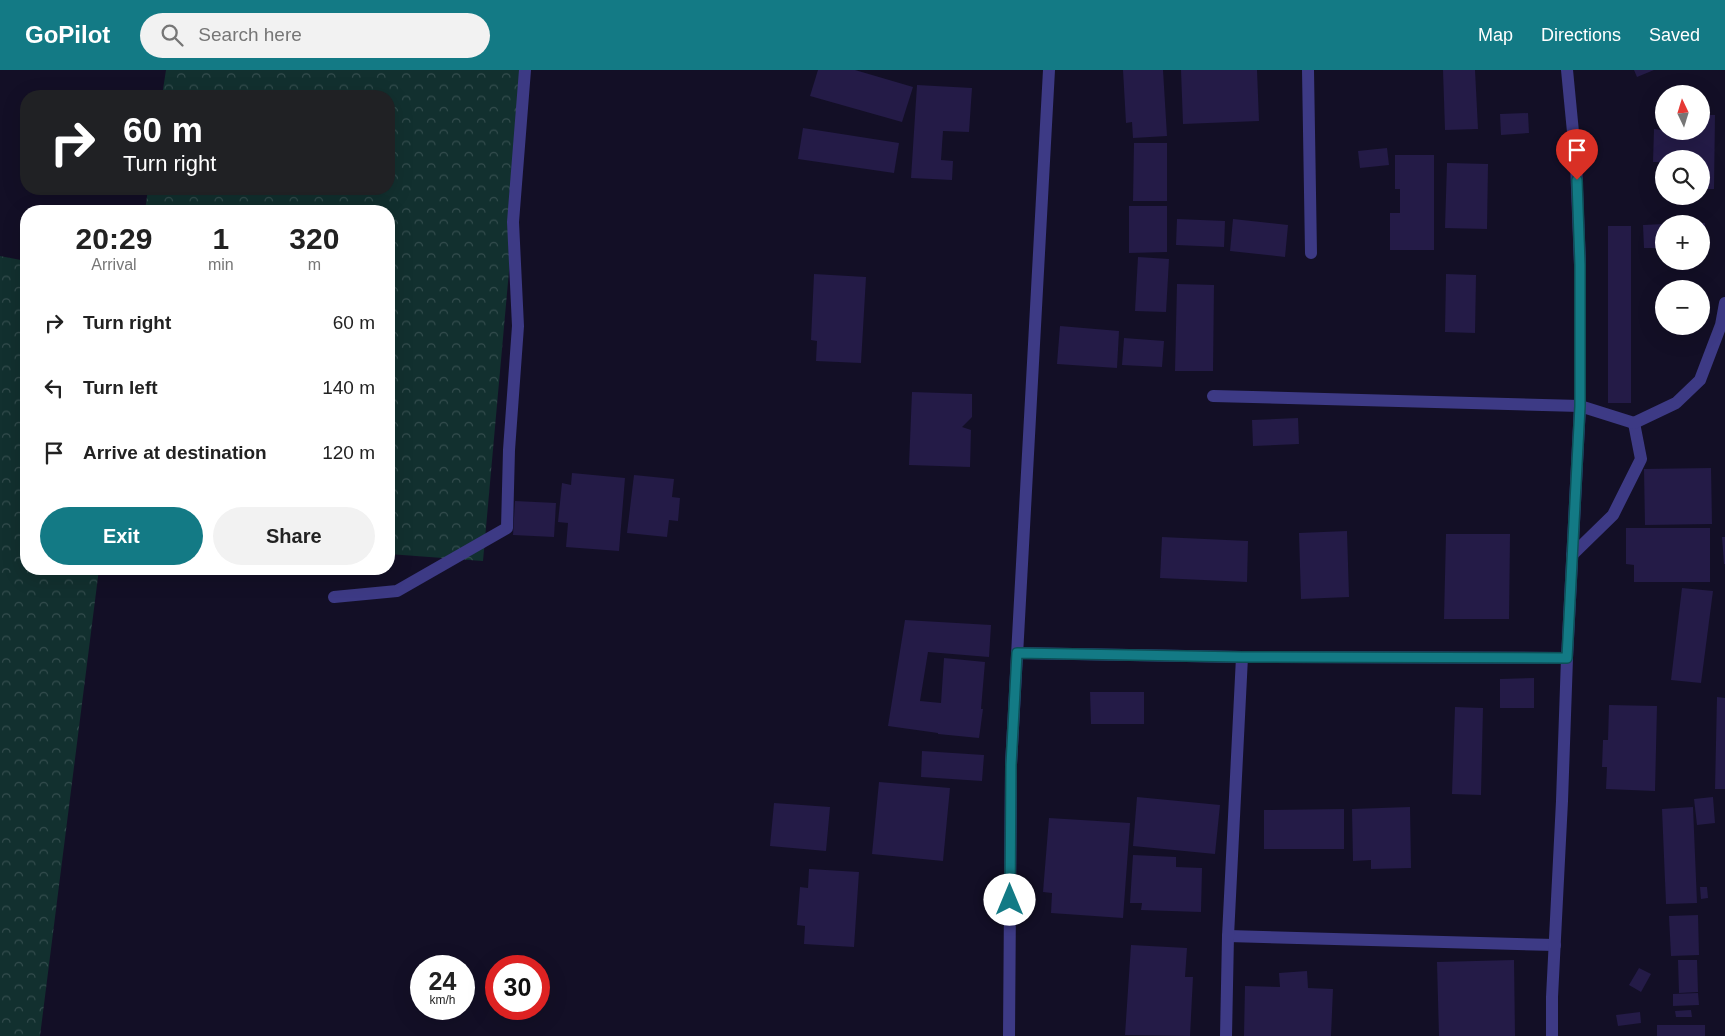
<!DOCTYPE html>
<meta charset="utf-8">
<style>
:root{--surface:#fff;--page:#f2f2f2;--text:#222;--muted:#767676;--accent:#137a85}
body{margin:0;font-family:Helvetica,sans-serif;background:var(--page);color:var(--text);height:100vh;display:flex;flex-direction:column;font-size:19px;white-space:nowrap}
*{box-sizing:border-box;margin:0}
p{font-size:16px;color:var(--muted)}
.icon{flex:none;width:28px;height:28px;fill:none;stroke:currentColor;stroke-width:2;stroke-linecap:round;stroke-linejoin:round}
.map{position:relative;flex:1;overflow:hidden}
.drawer{position:absolute;left:20px;top:135px;width:375px;height:370px;display:flex;flex-direction:column;background:var(--surface);border-radius:20px;box-shadow:0 5px 20px #0002}
.drawer>*{flex:none}
.top-card{position:absolute;left:20px;top:20px;width:375px;height:105px;border-radius:20px;box-shadow:0 5px 20px #0002;background:#202124;color:#fff;overflow:hidden}
.needle{width:32px;rotate:356deg}
.controls{position:absolute;left:1655px;top:15px;display:grid;gap:10px}
.controls a{display:grid;place-items:center;width:55px;height:55px;border-radius:50%;background:var(--surface);box-shadow:0 5px 20px #0002;font-size:25px}
.speed{position:absolute;left:410px;top:885px;display:flex;gap:10px;font-size:25px;font-weight:700;text-align:center}
.speed>*{display:grid;place-content:center;width:65px;height:65px;border-radius:50%;background:var(--surface);box-shadow:0 5px 20px #0002;line-height:1}
.speed small{font-size:12px;font-weight:400}
.speed .limit{border:8px solid #d22;background:#fff;color:#111}
.pin{position:absolute;display:grid;place-items:center;width:42px;height:42px;color:#fff;margin:-51px -21px;border-radius:50% 50% 50% 0;rotate:-45deg;box-shadow:0 0 5px #0007}
.pin .icon{rotate:45deg}
.me{position:absolute;width:55px;margin:-28px;rotate:0deg;stroke-linejoin:round;filter:drop-shadow(0 0 4px #0008)}
.turn{display:flex;align-items:center;gap:18px;height:105px;padding:0 20px;font-size:22px}
.turn .icon{width:65px;height:65px;stroke-width:2.5}
.turn b{display:block;font-size:35px;line-height:42px}
.eta{display:flex;justify-content:space-evenly;align-items:center;height:85px;text-align:center}
.eta b{font-size:30px;font-weight:800;line-height:35px}
.cta{display:flex;gap:10px;margin-top:auto;padding:10px 20px}
.cta a{flex:1;height:58px;border-radius:30px;background:var(--accent);color:#fff;font-size:20px;font-weight:800;line-height:58px;text-align:center}
.cta a+a{background:var(--page);color:var(--text)}
ul{padding:0;list-style:none}
li{display:flex;align-items:center;gap:15px;height:65px;padding:0 20px}
li div{flex:1}
li b{display:block;font-size:19px}
li em{font-style:normal}
header{display:flex;align-items:center;gap:30px;box-sizing:border-box;height:70px;padding:0 25px;background:var(--accent);color:#fff}
header strong{font-size:24px}
nav{display:flex;gap:28px;margin-inline-start:auto;font-size:18px}
.search{width:350px;height:45px;background:var(--page);display:flex;align-items:center;gap:12px;box-sizing:border-box;padding:0 18px;border-radius:28px;color:var(--muted);font-size:19px}
.map>svg:first-child{display:block}
.forest{fill:url(#forest-crowns)}
.building{fill:#241b47}
.lines{fill:none;stroke-linecap:round;stroke-linejoin:round}
.lane{stroke:#3d3a85;stroke-width:12}
.street{stroke:#3d3a85;stroke-width:12}
.route-casing{stroke:#0c4f56;stroke-width:12}
.route{stroke:#137a85;stroke-width:9}
</style>
<header>
<strong>GoPilot</strong>
<div class="search"><svg class="icon" aria-label="search" viewBox="0 0 24 24"><circle cx="10" cy="10" r="6"/><path d="M15 15l6 6"/></svg>Search here</div>
<nav><a>Map</a><a>Directions</a><a>Saved</a></nav>
</header>
<div class="map">
<svg width="1725" height="966" viewBox="0 0 1725 966">
<defs>
<pattern id="forest-crowns" width="20" height="18" patternUnits="userSpaceOnUse" patternTransform="scale(1.25)"><rect width="20" height="18" fill="#12302f"/><path d="M2 6a3 3 0 1 1 6 0M12 15a3 3 0 1 1 6 0" fill="none" stroke="#344d4e"/></pattern>
</defs>
<rect width="100%" height="100%" fill="#130f26"/>
<g class="forest">
<polygon points="166,0 527,0 483,491 389,484 389,141 145,141 148,119 389,119 389,26 162,26"/>
<polygon points="0,186 26,191 26,499 99,499 40,966 0,966"/>
</g>
<g class="building">
<polygon points="818,0 855,0 913,17 902,52 810,26"/>
<polygon points="1123,0 1163,0 1167,66 1133,68 1132,52 1126,53"/>
<polygon points="1181,0 1257,0 1259,51 1183,54"/>
<polygon points="1443,0 1475,0 1478,59 1445,60"/>
<polygon points="1634,0 1654,0 1637,7"/>
<polygon points="917,15 972,18 969,62 943,61 941,90 953,91 952,110 911,108"/>
<polygon points="1528,43 1529,63 1501,65 1500,44"/>
<polygon points="1661,44 1664,45 1664,61 1701,61 1701,45 1715,45 1714,119 1701,119 1701,89 1664,89 1664,119 1661,119 1661,92 1653,92 1654,59 1661,60"/>
<polygon points="803,58 899,73 894,103 798,89"/>
<polygon points="1134,73 1167,73 1167,131 1133,131"/>
<polygon points="1387,78 1389,95 1360,98 1358,81"/>
<polygon points="1395,85 1434,85 1434,180 1390,180 1390,143 1400,143 1400,119 1395,119"/>
<polygon points="1447,93 1488,94 1487,159 1445,158"/>
<polygon points="1129,136 1167,136 1167,182 1129,183"/>
<polygon points="1177,149 1225,151 1224,177 1176,175"/>
<polygon points="1233,149 1288,155 1285,187 1230,181"/>
<polygon points="1701,153 1705,153 1705,176 1701,177"/>
<polygon points="1664,154 1664,178 1644,178 1643,155"/>
<rect x="1608" y="156" width="23" height="177"/>
<polygon points="1138,187 1169,189 1166,242 1135,241"/>
<polygon points="814,204 866,207 861,293 816,291 817,271 811,270"/>
<polygon points="1446,204 1476,205 1475,263 1445,262"/>
<polygon points="1177,214 1214,215 1213,301 1175,301"/>
<polygon points="1060,256 1119,261 1117,298 1057,294"/>
<polygon points="1124,268 1164,271 1162,297 1122,295"/>
<polygon points="912,322 972,324 972,347 962,357 971,360 970,397 909,395"/>
<polygon points="1298,348 1299,374 1253,376 1252,350"/>
<polygon points="1711,398 1712,454 1645,455 1644,399"/>
<polygon points="572,403 625,408 619,481 566,477 568,453 558,452 562,413 571,415"/>
<polygon points="634,405 674,409 672,427 680,428 678,451 669,450 667,467 627,463"/>
<polygon points="515,431 556,433 554,467 513,465"/>
<polygon points="1626,458 1710,458 1710,512 1634,512 1634,495 1626,494"/>
<polygon points="1347,461 1349,527 1301,529 1299,463"/>
<polygon points="1446,464 1510,464 1509,549 1444,549"/>
<polygon points="1162,467 1248,471 1247,512 1160,508"/>
<polygon points="1722,467 1725,467 1725,494 1724,494"/>
<polygon points="1682,518 1713,521 1701,613 1671,610"/>
<polygon points="905,550 991,555 989,587 928,582 920,631 941,633 944,588 985,592 981,639 983,639 979,668 938,664 938,663 888,656"/>
<polygon points="1534,608 1534,638 1500,638 1500,609"/>
<polygon points="1090,622 1144,622 1144,654 1091,654"/>
<polygon points="1717,627 1725,628 1725,719 1715,719"/>
<polygon points="1609,635 1657,636 1655,721 1606,719 1607,697 1602,697 1603,670 1608,670"/>
<polygon points="1455,637 1483,638 1481,725 1452,724"/>
<polygon points="922,681 984,685 982,711 921,707"/>
<polygon points="879,712 950,718 943,791 872,784"/>
<polygon points="1137,727 1220,735 1215,784 1133,776"/>
<polygon points="1713,727 1715,753 1697,755 1694,729"/>
<polygon points="774,733 830,737 826,781 770,776"/>
<polygon points="1410,737 1411,798 1371,799 1371,790 1353,791 1352,739"/>
<polygon points="1693,737 1697,833 1666,834 1662,739"/>
<polygon points="1344,739 1344,779 1264,779 1264,740"/>
<polygon points="1049,748 1130,753 1123,848 1051,843 1052,823 1043,822"/>
<polygon points="1133,785 1176,787 1176,797 1202,798 1201,842 1141,840 1142,833 1130,833"/>
<polygon points="809,799 859,802 854,877 804,874 805,856 797,855 800,817 808,818"/>
<polygon points="1700,817 1707,817 1708,828 1701,829"/>
<polygon points="1698,845 1699,885 1671,886 1669,846"/>
<polygon points="1131,875 1187,878 1185,907 1193,907 1190,966 1125,965"/>
<polygon points="1514,890 1515,966 1439,966 1437,892"/>
<polygon points="1678,890 1697,890 1698,922 1679,923"/>
<polygon points="1639,898 1651,904 1641,922 1629,915"/>
<polygon points="1307,901 1308,918 1333,919 1331,966 1244,966 1245,916 1280,917 1279,903"/>
<polygon points="1698,923 1699,935 1673,936 1673,924"/>
<polygon points="1691,940 1692,947 1676,947 1675,941"/>
<polygon points="1640,942 1641,953 1618,956 1616,945"/>
<rect x="1657" y="955" width="48" height="11"/>
</g>
<g class="lines">
<g class="lane">
<polyline points="1572,485 1613,445 1641,389 1634,353"/>
<polyline points="334,527 397,521 507,458 509,380 518,256 513,152 525,0"/>
</g>
<g class="street">
<polyline points="1308,0 1311,183"/>
<polyline points="1213,326 1580,336 1634,353 1676,333 1700,310 1721,255 1725,233"/>
<polyline points="1017,583 1242,587 1567,588"/>
<polyline points="1228,866 1555,875"/>
<polyline points="1009,966 1011,695 1049,0"/>
<polyline points="1226,966 1228,866 1242,587"/>
<polyline points="1552,966 1552,927 1562,731 1567,588 1580,336 1580,195 1576,93 1567,0"/>
</g>
</g>
<g class="lines">
<defs>
<polyline id="route" points="1010,830 1011,695 1017,583 1242,587 1567,588 1580,336 1580,195 1577,110"/>
</defs>
<use href="#route" class="route-casing"/>
<use href="#route" class="route"/>
</g>
</svg>
<div class="controls">
<a><svg class="needle" viewBox="-14 -14 28 28"><path d="M0-13l5 13h-10z" fill="#e53935"/><path d="M0 13l5-13h-10z" fill="#767676"/></svg></a>
<a><svg class="icon" aria-label="search" viewBox="0 0 24 24"><circle cx="10" cy="10" r="6"/><path d="M15 15l6 6"/></svg></a>
<a>+</a>
<a>−</a>
</div>
<div class="speed"><div>24<small>km/h</small></div><div class="limit">30</div></div>
<div class="pin" style="left:1577px;top:110px;background:#d93025"><svg class="icon" aria-label="arrive" viewBox="0 0 24 24"><path d="M6 21V4h12l-3 4 3 4H6"/></svg></div>
<svg class="me" style="left:1010px;top:830px" viewBox="-20 -20 40 40"><circle r="19" fill="#fff"/><path d="M0-13L10 11 0 6-10 11z" fill="#137a85"/></svg>
<div class="top-card">
<div class="turn"><svg class="icon" aria-label="right" viewBox="0 0 24 24"><path d="M7 20v-9h11M14 6l5 5-5 5"/></svg><div><b>60 m</b>Turn right</div></div>
</div>
<section class="drawer">
<div class="eta">
<div><b>20:29</b><p>Arrival</p></div>
<div><b>1</b><p>min</p></div>
<div><b>320</b><p>m</p></div>
</div>
<ul>
<li><svg class="icon" aria-label="right" viewBox="0 0 24 24"><path d="M7 20v-9h11M14 6l5 5-5 5"/></svg><div><b>Turn right</b></div><em>60 m</em></li>
<li><svg class="icon" aria-label="left" viewBox="0 0 24 24"><path d="M17 20v-9H6M10 6l-5 5 5 5"/></svg><div><b>Turn left</b></div><em>140 m</em></li>
<li><svg class="icon" aria-label="arrive" viewBox="0 0 24 24"><path d="M6 21V4h12l-3 4 3 4H6"/></svg><div><b>Arrive at destination</b></div><em>120 m</em></li>
</ul>
<div class="cta"><a>Exit</a><a>Share</a></div>
</section>
</div>
